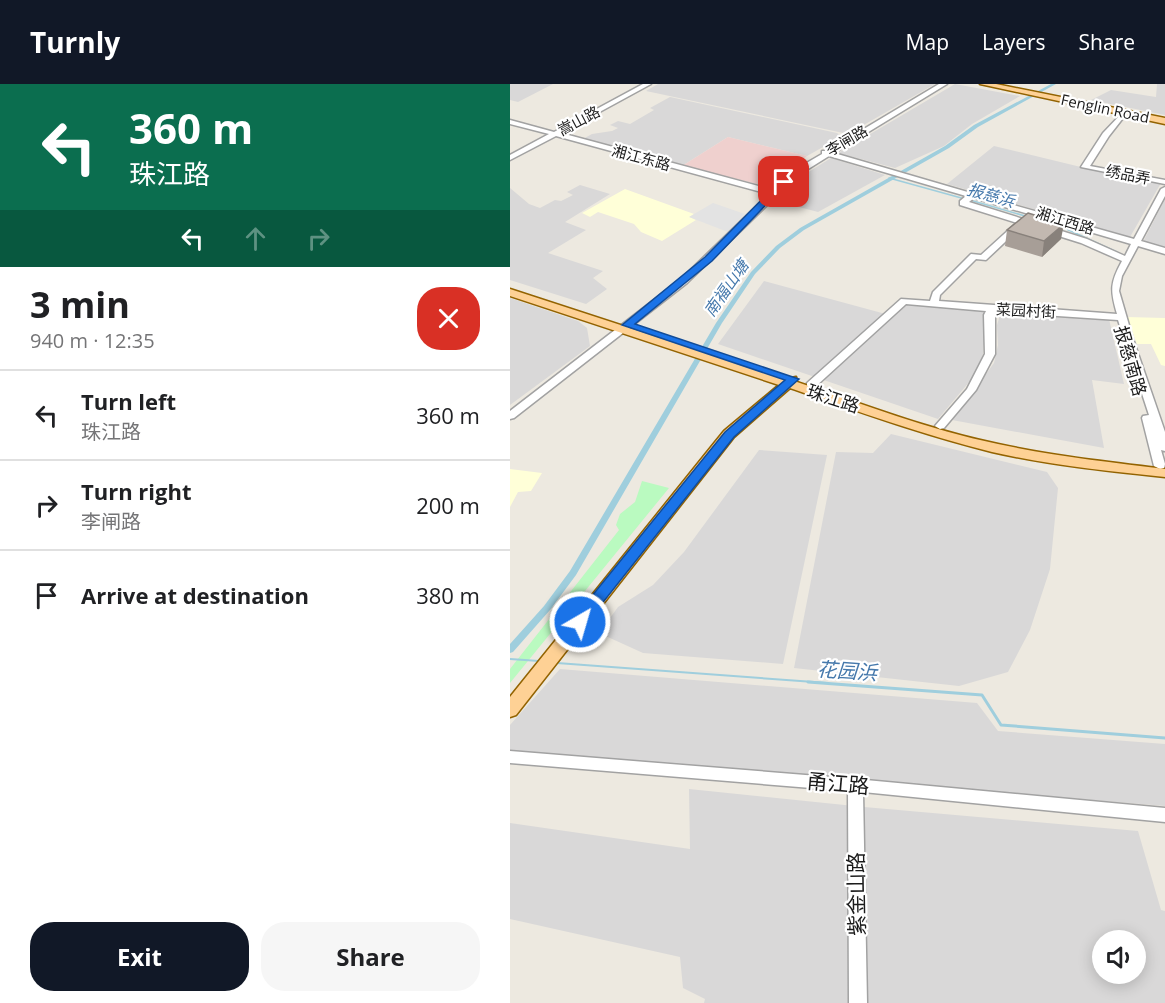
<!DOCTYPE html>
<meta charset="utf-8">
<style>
:root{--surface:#fff;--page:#f6f6f6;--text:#202124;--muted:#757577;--line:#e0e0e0;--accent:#111827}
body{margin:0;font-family:"Open Sans","Noto Sans SC",sans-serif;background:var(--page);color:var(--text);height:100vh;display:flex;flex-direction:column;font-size:22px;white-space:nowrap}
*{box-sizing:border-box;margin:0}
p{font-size:20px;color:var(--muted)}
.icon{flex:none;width:33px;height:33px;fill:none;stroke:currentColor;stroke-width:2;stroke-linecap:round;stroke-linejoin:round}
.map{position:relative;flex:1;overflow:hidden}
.details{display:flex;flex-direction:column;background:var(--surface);width:510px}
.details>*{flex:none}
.guide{background:#0b6e4f;color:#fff;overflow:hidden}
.buttons{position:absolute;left:582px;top:846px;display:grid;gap:12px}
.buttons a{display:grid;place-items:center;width:54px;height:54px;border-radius:50%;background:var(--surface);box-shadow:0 3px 15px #0003;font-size:30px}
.pin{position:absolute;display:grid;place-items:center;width:51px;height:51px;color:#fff;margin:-26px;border-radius:12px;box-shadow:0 3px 9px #0006}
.me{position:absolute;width:66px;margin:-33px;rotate:38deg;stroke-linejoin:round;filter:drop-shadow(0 0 4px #0008)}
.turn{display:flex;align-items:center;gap:21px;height:126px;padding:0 30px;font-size:27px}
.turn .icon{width:78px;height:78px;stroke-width:2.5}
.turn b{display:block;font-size:42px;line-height:51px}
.lanes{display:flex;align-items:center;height:57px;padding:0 30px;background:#0003;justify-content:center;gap:30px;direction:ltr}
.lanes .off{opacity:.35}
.round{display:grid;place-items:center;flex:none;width:63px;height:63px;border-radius:24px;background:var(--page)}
.overview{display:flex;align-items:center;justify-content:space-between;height:102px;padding:0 30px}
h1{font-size:36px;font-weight:700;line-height:45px}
.action{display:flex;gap:12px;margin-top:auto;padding:12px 30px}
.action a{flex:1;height:69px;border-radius:24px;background:var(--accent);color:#fff;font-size:24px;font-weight:700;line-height:69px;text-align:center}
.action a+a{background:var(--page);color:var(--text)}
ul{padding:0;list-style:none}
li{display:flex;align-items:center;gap:18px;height:90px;padding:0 30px;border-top:2px solid var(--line)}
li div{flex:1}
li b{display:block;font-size:22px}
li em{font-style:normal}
header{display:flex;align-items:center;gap:36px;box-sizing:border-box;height:84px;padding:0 30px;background:var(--accent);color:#fff}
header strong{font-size:28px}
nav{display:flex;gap:33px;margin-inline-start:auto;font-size:21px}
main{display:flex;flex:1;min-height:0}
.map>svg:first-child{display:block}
.residential{fill:#d9d8d8;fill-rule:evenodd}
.commercial{fill:#efd0ce}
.education{fill:#ffffd8}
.park{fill:#bafac0}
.parking{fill:#e3e3e3}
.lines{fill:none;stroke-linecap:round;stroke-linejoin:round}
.stream-far2{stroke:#9fcedd;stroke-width:1.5}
.stream-far1{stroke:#9fcedd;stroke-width:2}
.stream{stroke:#9fcedd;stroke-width:3}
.canal{fill:#9fcedd;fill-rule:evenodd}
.minor-casing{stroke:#a2a2a2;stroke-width:3}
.major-casing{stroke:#936300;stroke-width:3}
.minor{fill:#fff;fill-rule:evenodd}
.major{fill:#fed195;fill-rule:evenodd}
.wall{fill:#a79e97}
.shaded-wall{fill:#88817b}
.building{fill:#c2b8b0;stroke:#88817b;stroke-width:1.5}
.route{fill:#1a73e8;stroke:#114b97;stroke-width:1.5}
.labels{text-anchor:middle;stroke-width:4.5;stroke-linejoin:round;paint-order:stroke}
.far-street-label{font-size:15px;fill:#1b1b1b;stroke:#fff}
.far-water-label{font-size:16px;font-style:italic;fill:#4679ac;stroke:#fff}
.street-label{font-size:18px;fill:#1b1b1b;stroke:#fff}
.water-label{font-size:20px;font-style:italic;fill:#4679ac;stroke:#fff}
.near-street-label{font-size:21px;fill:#1b1b1b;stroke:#fff}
</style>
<header>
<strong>Turnly</strong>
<nav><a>Map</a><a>Layers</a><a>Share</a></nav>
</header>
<main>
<section class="details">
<div class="guide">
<div class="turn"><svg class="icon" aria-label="left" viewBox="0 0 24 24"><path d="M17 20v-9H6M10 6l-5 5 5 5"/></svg><div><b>360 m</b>珠江路</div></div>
<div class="lanes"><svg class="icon" aria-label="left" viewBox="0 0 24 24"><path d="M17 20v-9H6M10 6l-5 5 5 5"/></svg><svg class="icon off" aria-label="ahead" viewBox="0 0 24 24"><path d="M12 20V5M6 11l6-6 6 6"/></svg><svg class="icon off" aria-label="right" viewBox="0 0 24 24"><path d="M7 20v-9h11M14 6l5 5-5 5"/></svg></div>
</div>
<div class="overview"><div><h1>3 min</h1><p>940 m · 12:35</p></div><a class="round" style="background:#d93025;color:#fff"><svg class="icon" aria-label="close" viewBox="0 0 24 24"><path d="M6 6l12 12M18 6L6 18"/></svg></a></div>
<ul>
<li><svg class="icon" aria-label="left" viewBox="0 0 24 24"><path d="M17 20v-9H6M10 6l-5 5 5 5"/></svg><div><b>Turn left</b><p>珠江路</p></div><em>360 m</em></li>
<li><svg class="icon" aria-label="right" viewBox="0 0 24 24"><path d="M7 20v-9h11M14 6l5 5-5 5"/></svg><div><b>Turn right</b><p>李闸路</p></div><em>200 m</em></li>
<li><svg class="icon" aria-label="arrive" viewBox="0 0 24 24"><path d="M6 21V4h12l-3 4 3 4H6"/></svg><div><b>Arrive at destination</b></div><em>380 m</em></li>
</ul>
<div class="action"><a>Exit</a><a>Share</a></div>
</section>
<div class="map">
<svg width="655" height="919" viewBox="0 0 655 919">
<rect width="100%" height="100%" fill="#ede9e0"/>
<g class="residential">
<polygon points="0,0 43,0 8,18 0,16"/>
<polygon points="148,0 425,0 338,50 136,7"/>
<polygon points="445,0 510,12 462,40 434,62 385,84 328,69"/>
<polygon points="647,0 655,0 655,31 581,16 601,6 646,13"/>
<polygon points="160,13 327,49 330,51 329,54 297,72 218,53 172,82 71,56 82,50 102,47 108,44 100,41 108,37 120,40 144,26 140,24"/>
<polygon points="484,62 575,84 651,99 620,153 437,100"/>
<polygon points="321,74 375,91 308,128 266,117 292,92"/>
<polygon points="70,101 100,110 55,138 76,146 38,169 93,187 83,194 97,205 76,220 0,196 0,104 19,120 30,124 45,116 51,117 63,111 57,108"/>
<polygon points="655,115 655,164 633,158"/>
<polygon points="254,197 383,232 397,219 477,228 473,270 466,290 428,335 208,260"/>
<polygon points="0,214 68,237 77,244 80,262 0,321"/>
<polygon points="491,228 599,235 614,300 582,296 594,364 442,336 484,279 488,261 487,241"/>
<polygon points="381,350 537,388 548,404 540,485 520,546 498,588 449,602 284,584 326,368 363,369"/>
<polygon points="249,366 317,371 273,580 133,569 89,549 108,523 143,501 174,468"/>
<polygon points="50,585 467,619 488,647 655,660 655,722 0,668 0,641"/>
<path d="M179 705 354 723 628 747 651 826 655 827V919H194L195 915 173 904 170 873 0 835V739L180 765ZM592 856H626V890H592Z"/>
</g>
<polygon class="commercial" points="218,53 297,72 256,102 172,82"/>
<g class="education">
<polygon points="115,105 184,130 180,133 186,136 152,157 131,148 124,140 88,128 80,133 72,129"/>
<polygon points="616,233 655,234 655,282 651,281 641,260 627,260"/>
<polygon points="0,385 32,389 21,407 8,408 0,423"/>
</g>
<polygon class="park" points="132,397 159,404 0,599 0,585 109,446 106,441 110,430 125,418"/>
<polygon class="parking" points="203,119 235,130 218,148 179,133"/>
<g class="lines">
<g class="stream-far2">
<polyline points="379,94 455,115"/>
<polyline points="460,116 515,132"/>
<polyline points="552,143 607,168"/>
</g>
<g class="stream-far1">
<polyline points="0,575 29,577"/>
<polyline points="47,579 318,599"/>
</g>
<polyline class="stream" points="298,598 472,611 491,641 655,654"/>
<polygon class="canal" points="541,0 546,0 468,43 439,64 294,146 270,164 245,190 212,239 66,491 40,526 3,568 0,569 0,560 34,522 60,487 206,239 241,188 266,162 290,144 435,62 464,41"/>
<defs>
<g id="minor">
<path d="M133 0H141L51 49 263 106 281 88 312 70V67H317L429 0H437L324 69 461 109 467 108 468 111 624 155 651 105 655 103V112L631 157 655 164V170L628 162 612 192 609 207 623 255 655 348V367L651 366 655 380 654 384 650 385 644 382 632 334 633 332 639 331 608 236 485 228V270L466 306 434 344 430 345 425 342 457 305 475 270 474 231 476 227 396 220 305 303H297V299L391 215 420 217 423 208 461 170 471 171 504 141 511 143 476 176 466 175 430 211 429 217 607 230C600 206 600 199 612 177L571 159 450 121V117L456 112 319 72 287 92 177 199 4 334 0 335V327L171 195 259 110 46 52 0 76V71L39 50 0 40V36L44 48ZM464 114 621 160 615 172 577 155 459 118Z"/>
<polygon points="614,27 617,29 599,52 580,82 655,96 655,100 571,83 593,49"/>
<polygon points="0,667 345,695 655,724 655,738 353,708 357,919 339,919 338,707 0,679"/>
</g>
<g id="major">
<polygon points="470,0 486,0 655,34 655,40"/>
<path d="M0 205 276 295 286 293 287 298C353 320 419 346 488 360 543 372 599 378 655 385V393C597 387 539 381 482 368 413 351 347 327 280 304L224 353 6 631 0 633V613L193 373 214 347 269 301 0 212Z"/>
</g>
</defs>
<use href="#minor" class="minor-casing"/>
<use href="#major" class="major-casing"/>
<use href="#minor" class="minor"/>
<use href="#major" class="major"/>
</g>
<polygon class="wall" points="497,146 551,155 532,173 495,162"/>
<polygon class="shaded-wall" points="554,140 551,155 532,173 534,157"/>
<polygon class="building" points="518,129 554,140 534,157 497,146"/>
<polygon class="route" points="271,96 278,98 202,177 125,240 289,295 224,353 75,541 64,541 62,538 64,534 215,348 275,296 112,241 195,173"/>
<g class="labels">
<g class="far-street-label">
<text transform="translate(595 25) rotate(12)" y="5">Fenglin Road</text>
<text transform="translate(69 37) rotate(-28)" y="5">嵩山路</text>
<text transform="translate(337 57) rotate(-30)" y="5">李闸路</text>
<text transform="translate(131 74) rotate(15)" y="5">湘江东路</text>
<text transform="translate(618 91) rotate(11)" y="5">绣品弄</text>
<text transform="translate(555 137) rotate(17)" y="5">湘江西路</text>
<text transform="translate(516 227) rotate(3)" y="5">菜园村街</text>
</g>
<g class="far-water-label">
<text transform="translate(481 111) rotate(16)" y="6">报慈浜</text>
<text transform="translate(216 204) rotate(-55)" y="6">南福山塘</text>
</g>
<g class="street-label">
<text transform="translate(620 277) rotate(74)" y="6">报慈南路</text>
<text transform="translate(323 315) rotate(18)" y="6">珠江路</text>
</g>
<g class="water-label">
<text transform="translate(337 587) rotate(4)" y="7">花园浜</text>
</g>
<g class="near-street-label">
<text transform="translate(328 700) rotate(5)" y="7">甬江路</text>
<text transform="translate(347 810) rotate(-91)" y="7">紫金山路</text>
</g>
</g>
</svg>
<div class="buttons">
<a><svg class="icon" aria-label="sound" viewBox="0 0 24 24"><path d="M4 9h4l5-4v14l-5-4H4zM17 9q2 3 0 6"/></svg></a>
</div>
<div class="pin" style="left:274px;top:98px;background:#d93025"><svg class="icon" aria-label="arrive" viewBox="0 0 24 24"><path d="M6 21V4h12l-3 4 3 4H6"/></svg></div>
<svg class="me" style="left:70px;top:538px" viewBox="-20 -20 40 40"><circle r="17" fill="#1a73e8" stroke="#fff" stroke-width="3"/><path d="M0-11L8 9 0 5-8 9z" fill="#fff"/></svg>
</div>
</main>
